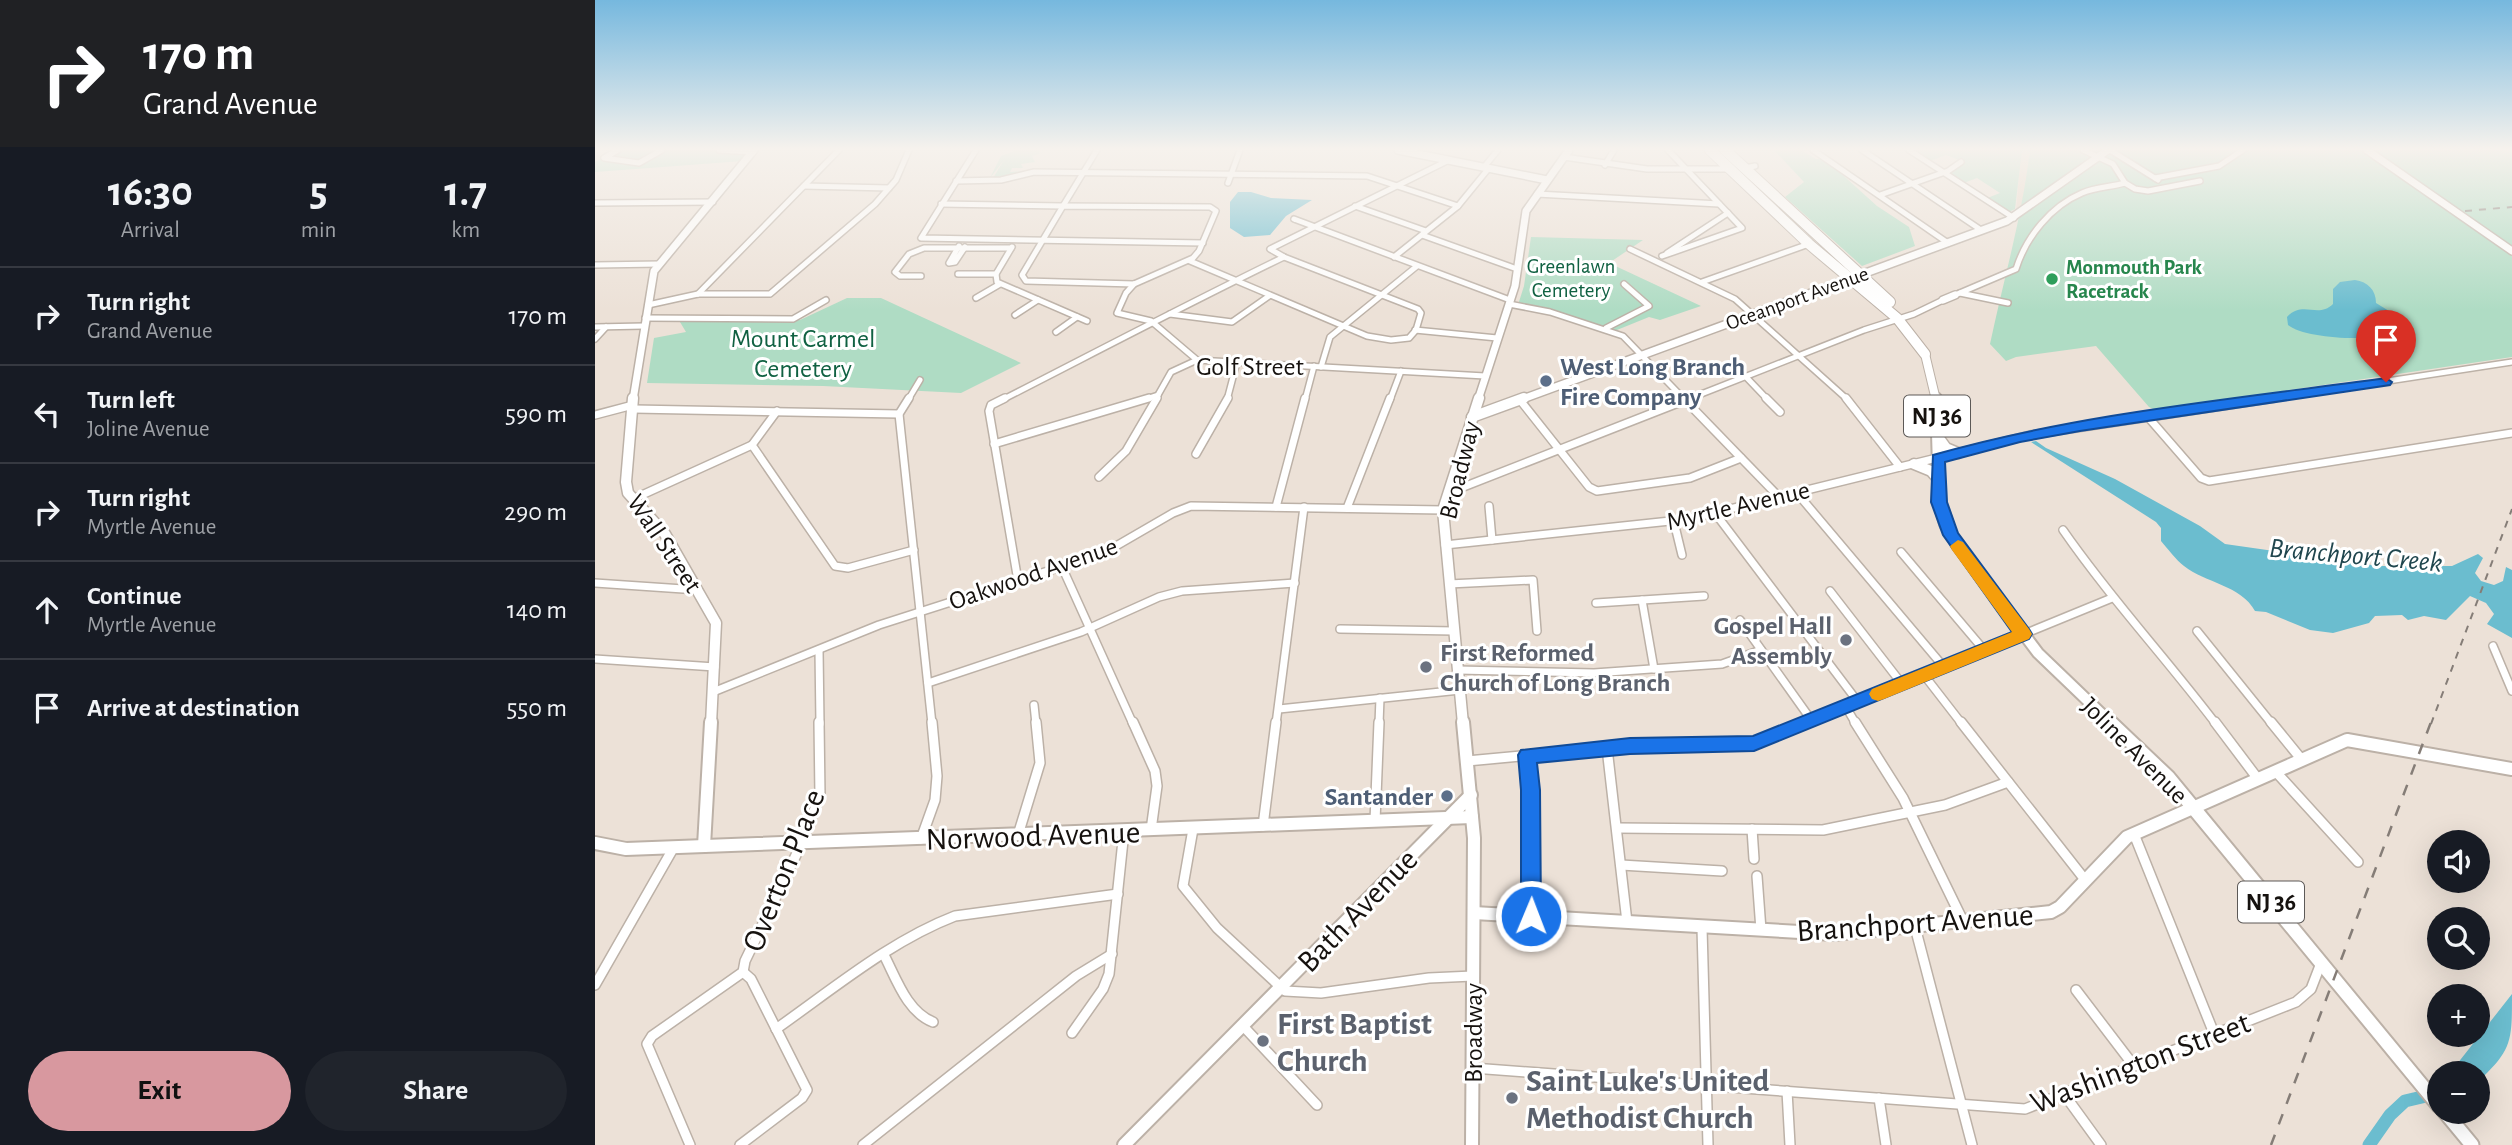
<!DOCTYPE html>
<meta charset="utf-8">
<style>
:root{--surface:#171b24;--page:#20242c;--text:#f1f3f6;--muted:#9ea1a6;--line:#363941;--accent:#d8989f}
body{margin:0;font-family:"Alegreya Sans",sans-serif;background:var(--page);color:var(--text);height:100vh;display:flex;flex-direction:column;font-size:26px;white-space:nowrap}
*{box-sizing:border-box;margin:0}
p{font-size:23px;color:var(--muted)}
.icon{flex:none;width:38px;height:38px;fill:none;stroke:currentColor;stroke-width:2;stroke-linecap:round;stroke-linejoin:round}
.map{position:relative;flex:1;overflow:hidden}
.sheet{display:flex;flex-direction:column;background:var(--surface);width:595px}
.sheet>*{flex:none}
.top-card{background:#202124;color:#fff;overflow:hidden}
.fabs{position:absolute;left:1832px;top:830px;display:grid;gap:14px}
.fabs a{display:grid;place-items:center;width:63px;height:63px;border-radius:50%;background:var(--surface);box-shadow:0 7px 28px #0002;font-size:35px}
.pin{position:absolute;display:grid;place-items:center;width:60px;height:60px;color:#fff;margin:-72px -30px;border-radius:50% 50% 50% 0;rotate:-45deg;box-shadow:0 0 7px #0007}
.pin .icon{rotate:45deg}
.me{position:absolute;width:77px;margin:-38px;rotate:1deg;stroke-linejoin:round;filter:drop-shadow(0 0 5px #0008)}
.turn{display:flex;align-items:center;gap:24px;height:147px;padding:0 28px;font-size:32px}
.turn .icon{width:91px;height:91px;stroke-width:2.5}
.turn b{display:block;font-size:49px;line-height:60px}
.eta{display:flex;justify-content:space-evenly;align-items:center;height:119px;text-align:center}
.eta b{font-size:42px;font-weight:700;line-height:49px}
.cta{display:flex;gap:14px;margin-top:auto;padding:14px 28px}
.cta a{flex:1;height:80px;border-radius:42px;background:var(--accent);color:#111;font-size:28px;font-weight:700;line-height:80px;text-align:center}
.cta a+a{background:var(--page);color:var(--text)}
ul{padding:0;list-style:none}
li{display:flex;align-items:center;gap:21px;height:98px;padding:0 28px;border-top:2px solid var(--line)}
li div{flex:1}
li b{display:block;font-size:26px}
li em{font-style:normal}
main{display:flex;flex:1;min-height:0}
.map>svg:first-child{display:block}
.built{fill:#e7d6c7}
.green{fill:#afdcc4}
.water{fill:#6bbdcf}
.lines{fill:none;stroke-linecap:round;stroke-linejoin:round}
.river{stroke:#6bbdcf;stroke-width:13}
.street-far2-casing{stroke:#bcb1a7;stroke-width:8}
.street-far1-casing{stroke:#bcb1a7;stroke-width:10}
.street-casing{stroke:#bcb1a7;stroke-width:12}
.secondary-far2-casing{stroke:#bcb1a7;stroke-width:10}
.secondary-far1-casing{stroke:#bcb1a7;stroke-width:13}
.secondary-casing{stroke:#bcb1a7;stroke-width:16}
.primary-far2-casing{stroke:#bcb1a7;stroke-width:10}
.primary-far1-casing{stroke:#bcb1a7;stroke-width:14}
.primary-casing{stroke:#bcb1a7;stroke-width:17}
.highway-casing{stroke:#bcb1a7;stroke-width:12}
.street-far2{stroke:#fff;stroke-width:5}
.street-far1{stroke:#fff;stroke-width:7}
.street{stroke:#fff;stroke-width:9}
.secondary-far2{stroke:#fff;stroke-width:7}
.secondary-far1{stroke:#fff;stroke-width:10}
.secondary{stroke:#fff;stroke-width:12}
.primary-far2{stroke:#fff;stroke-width:8}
.primary-far1{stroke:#fff;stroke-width:10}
.primary{stroke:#fff;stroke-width:13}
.highway{stroke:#fff;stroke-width:10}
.rail-far1{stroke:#857d77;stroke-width:2;stroke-dasharray:7 7;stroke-linecap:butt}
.rail{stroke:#857d77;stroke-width:2.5;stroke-dasharray:11 11;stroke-linecap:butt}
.route{fill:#1a73e8;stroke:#114b97;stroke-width:2}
.slow{fill:#f59e0b}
.leisure-dot{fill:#2e9e5b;stroke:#fff;stroke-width:2.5}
.service-dot{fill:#5c6f8a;stroke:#fff;stroke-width:2.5}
.worship-dot{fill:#6b7280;stroke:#fff;stroke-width:2.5}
.labels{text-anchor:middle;stroke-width:6;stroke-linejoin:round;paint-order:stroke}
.far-park-label{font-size:21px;fill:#106142;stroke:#fff}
.far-leisure-label{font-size:21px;font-weight:bold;fill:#27864d;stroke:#fff;text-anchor:start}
.far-street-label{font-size:21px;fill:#16120f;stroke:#fff}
.shield{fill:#fff;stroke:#5c5957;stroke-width:2}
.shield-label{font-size:24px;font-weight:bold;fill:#16120f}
.park-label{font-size:26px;fill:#106142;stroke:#fff}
.street-label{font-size:26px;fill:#16120f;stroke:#fff}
.service-label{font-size:26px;font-weight:bold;fill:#4e5e75;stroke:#fff;text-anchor:start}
.worship-label{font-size:26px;font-weight:bold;fill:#5b616d;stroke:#fff;text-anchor:end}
.water-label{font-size:28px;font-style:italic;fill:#20464e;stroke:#fff}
.near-street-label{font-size:32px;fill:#16120f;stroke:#fff}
.near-worship-label{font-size:32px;font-weight:bold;fill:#5b616d;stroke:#fff;text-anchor:start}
</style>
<main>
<section class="sheet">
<div class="top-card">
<div class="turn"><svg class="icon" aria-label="right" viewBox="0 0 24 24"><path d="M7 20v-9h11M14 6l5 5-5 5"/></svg><div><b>170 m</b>Grand Avenue</div></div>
</div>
<div class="eta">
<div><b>16:30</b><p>Arrival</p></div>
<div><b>5</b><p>min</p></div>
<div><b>1.7</b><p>km</p></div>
</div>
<ul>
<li><svg class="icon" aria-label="right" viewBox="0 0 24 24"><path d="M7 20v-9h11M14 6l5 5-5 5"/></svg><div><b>Turn right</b><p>Grand Avenue</p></div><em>170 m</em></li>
<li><svg class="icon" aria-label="left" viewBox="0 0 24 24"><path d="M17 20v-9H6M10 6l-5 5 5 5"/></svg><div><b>Turn left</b><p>Joline Avenue</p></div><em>590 m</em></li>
<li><svg class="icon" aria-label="right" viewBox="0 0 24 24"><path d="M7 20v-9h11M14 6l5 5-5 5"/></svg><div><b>Turn right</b><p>Myrtle Avenue</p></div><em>290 m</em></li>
<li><svg class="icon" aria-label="ahead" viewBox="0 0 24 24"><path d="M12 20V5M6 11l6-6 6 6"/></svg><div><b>Continue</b><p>Myrtle Avenue</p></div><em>140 m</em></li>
<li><svg class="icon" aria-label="arrive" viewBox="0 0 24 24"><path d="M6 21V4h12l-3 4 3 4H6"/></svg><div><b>Arrive at destination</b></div><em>550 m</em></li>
</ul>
<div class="cta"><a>Exit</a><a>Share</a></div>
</section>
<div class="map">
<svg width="1917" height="1145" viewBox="0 0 1917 1145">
<rect width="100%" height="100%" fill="#ece1d7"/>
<polygon class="built" points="1426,150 1435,150 1429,203 1425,211 1421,211"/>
<g class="green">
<polygon points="22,150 156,150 148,161 0,172 0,162"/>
<polygon points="422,150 445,150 444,154 437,156 440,162 426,164 428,168 417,168 415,172 432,171 398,178 409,160 395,178 406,156"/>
<polygon points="1179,150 1206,150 1221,159 1230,159 1282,206 1314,227 1320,246 1267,266 1190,197 1209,182"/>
<polygon points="1314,150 1427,150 1420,209 1412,213 1390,199 1405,193 1382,178 1366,184 1351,174 1367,161 1351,155 1332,162"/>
<path d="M1435 150H1766L1917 256V357L1560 410 1554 407 1501 346 1421 357 1411 361 1395 344C1409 278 1427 217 1435 150Z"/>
<polygon points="1778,150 1917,150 1917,247"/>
<polygon points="936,237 1048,240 1014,263 1106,306 1065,320 1054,317 1017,332 954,313 922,308 929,286"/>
<polygon points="252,298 286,298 426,363 366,393 228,386 52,383 59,338 91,332 85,322 205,320"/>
</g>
<g class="water">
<polygon points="643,192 656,192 676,198 717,200 691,216 675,235 649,237 635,228 635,202"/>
<path d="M1760 280C1773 282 1781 290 1781 303L1802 316 1805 323 1799 333C1779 342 1710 339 1693 325L1692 317C1708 300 1723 319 1738 304V289L1745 282Z"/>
<path d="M1441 441 1451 448 1520 479 1605 526 1630 544 1784 566H1857L1883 554 1888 558 1880 573 1886 581 1899 585 1908 581 1911 567 1917 570V638L1892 624 1899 614 1891 603 1875 596 1851 620 1829 616 1813 620 1807 615 1780 616 1774 623 1738 633 1715 630 1671 612 1660 611C1646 585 1610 583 1589 566 1581 560 1573 549 1566 541V528L1561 522 1436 442Z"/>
<path d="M1917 994C1917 1043 1917 1049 1883 1082V1073H1855Z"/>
</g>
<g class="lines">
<polyline class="river" points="1774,1145 1795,1115 1810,1101 1844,1093"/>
<defs>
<g id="street-far2">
<polyline points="23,150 9,158 44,163 67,150"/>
<polyline points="124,150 158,152"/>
<polyline points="381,150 326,238 608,243"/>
<polyline points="1218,150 1353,243"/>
<polyline points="1267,150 1386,230"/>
<polyline points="1314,150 1419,218"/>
<polyline points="1488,150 1518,164 1530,183 1540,189 1553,191 1605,181"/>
<polyline points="1515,150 1563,180"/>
<polyline points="969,157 1052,169 1136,169"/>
<polyline points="1010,165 1019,150"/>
<polyline points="889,167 903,150"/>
<polyline points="1150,168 1160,166"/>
<polyline points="1560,178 1624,166 1648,150"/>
<polyline points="361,181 406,180 439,172 772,176 863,206"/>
<polyline points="633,183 645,150"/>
<polyline points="209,186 294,188"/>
<polyline points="942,194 1124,204"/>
<polyline points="1285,195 1353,171 1366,162"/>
<polyline points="0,203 118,202"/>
<polyline points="346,204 468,206"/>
<polygon points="468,206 615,207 621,211 604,251 598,258 539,284 431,281 427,275"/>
<polyline points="468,206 502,150"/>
<polyline points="760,206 831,231"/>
<polyline points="699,219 915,300"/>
<polyline points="827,235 922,269"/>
<polyline points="364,246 354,263 360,262 370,247"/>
<polyline points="417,247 401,274 402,282 492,321"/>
<polyline points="1035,249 1140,299 1253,400"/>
<polyline points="1072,253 1133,213"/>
<polyline points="1067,256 1147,228 1073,150"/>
<polyline points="799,257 863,206 894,168"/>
<polyline points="595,261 772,336 796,340 814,338 821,330 826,313 823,309 689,257 675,249 854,160"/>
<polyline points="0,265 65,264"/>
<polyline points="363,274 401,274"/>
<polyline points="326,276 305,276 300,272 314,254 329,248 416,248"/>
<polyline points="1107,282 1214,244"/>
<polyline points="539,284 531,293 522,313 556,321 602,360"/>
<polyline points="1365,293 1413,303"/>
<polyline points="103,294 244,150"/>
<path d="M1360 295 1421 269C1431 237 1456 206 1487 193 1501 187 1516 187 1530 183"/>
<polyline points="381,298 405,284"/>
<polyline points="914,304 955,312 1028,336 1090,400"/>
<polyline points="53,305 103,294 175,294 280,204 301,180 314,150"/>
<polyline points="575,314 637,322 674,296"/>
<polyline points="420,315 443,300"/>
<polyline points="50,318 198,319 231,300"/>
<polyline points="0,327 49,326"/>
<polyline points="1011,328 1054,306 1029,284"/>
<polyline points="820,330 902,338"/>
<polyline points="461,332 482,317"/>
<polyline points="0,339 11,327"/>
<polyline points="726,367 735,337 822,266"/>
<polyline points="1152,378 1173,400"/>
<polyline points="313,400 325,380"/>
<path d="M407 400C501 352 594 303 689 257"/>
<polyline points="548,400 563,395 576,372 602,360 890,376"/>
<polyline points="561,400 563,395"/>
<polyline points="632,400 642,362"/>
<polyline points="710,400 719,366"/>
<polyline points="795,400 806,371"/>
<polyline points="1091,400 1269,330 1319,314 1348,300"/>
<polyline points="1669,400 1917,362"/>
</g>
<g id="street-far1">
<polyline points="314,398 304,414 337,724"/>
<polyline points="410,398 396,405 394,411 423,581"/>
<polyline points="1088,398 1184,497"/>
<polyline points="1171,398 1185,412"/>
<polyline points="1251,398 1305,467"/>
<polyline points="925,400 994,487 1002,491 1095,478 1146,458"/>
<polyline points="39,409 304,414"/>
<polyline points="182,411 157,445 240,566 253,568 319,550"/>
<polyline points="0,415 38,405"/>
<polyline points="1553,417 1606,478 1614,481 1917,433"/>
<polyline points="399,444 554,398"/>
<polyline points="601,454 633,398"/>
<polyline points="504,477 531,451 562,398"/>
<polyline points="853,493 1096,398"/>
<polyline points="1202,493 1348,666"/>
<polyline points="38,499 157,445"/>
<polyline points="894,506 897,540"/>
<polyline points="681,507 710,398"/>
<polyline points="752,508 795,398"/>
<polyline points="1120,513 1263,702"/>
<polyline points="1079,522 1087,555"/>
<path d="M1468 530C1515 598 1571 658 1621 724"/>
<polyline points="850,545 1094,519 1435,435 1680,398"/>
<polyline points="1306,552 1389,650"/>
<polyline points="467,567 538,724"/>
<polyline points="0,583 103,590"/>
<polyline points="854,584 938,580 942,631"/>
<polyline points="1235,591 1307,684"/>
<polyline points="1047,600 1059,669"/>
<polyline points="1001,603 1109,596"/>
<polyline points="1145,620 1217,721"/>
<polyline points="745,629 859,631"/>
<polyline points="1602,631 1677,724"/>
<polyline points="1898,646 1917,691"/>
<polyline points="224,650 225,724"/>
<polyline points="0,659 120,667"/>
<polyline points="863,670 999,673 1127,664 1166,650"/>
<polyline points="1329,675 1367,724"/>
<polyline points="333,683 486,632 564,597 587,591 700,583"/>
<polyline points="118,692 284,625 509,553 578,513 596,506 848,510"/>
<polyline points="439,705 441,724"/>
<polyline points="1251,707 1261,724"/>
<polyline points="684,709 865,690"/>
<polyline points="681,724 709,507"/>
<polyline points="784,724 785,698"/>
<polyline points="1209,724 1517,598"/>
</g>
<g id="street">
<polyline points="538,722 560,771 562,786 556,830"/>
<polyline points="1260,722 1308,798 1368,921"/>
<polyline points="1366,722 1491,881"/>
<polyline points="1620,722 1663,779"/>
<polyline points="1676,722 1707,760"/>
<polyline points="1012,748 1032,922"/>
<polyline points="932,755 936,790 936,916"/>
<polyline points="872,761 1035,746 1159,744 1213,722"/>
<polyline points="1681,772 1763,862"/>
<polyline points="780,821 784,722"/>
<polyline points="668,826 681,722"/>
<polyline points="1022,828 1228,830 1350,805 1413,782"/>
<polyline points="598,829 588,886 622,928 690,991 726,993 834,978 878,976"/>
<polyline points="1157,829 1159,859"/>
<polyline points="1539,834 1620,1036"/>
<polyline points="423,835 445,763 441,722"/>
<polyline points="326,839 340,800 342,776 337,722"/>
<polyline points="1026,865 1127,871"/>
<polyline points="1162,876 1166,930"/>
<polyline points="1320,927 1377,1145"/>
<polyline points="1107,928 1113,1145"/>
<path d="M289 955C301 978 312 1012 338 1022"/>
<polyline points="0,985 79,847"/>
<polyline points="1481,990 1539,1066"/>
<polyline points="648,1026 722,1105"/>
<path d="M181 1029C238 989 295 941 360 916L523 894"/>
<polyline points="477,1033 508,989 514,974 529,831"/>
<polyline points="878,1068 1430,1109 1701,1002 1716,989 1726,963"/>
<polyline points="1192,1091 1195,1145"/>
<polyline points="1469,1094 1506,1145"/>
<polyline points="1284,1098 1291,1145"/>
<polyline points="95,1145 52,1044 57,1036 148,972 150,961 202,853 225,796 224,722"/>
<polyline points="145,1145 207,1098 212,1090 156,979 148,972"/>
<polyline points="268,1145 481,976 517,954"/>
</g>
<g id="secondary-far2">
<polyline points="803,150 952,180"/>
<polyline points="1772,150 1917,251"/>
<polyline points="1348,300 1360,295"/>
<polyline points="38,400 59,271 159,150"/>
<polyline points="883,400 920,286 931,211 974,150"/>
<polyline points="925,400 1412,221 1513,150"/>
</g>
<g id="secondary-far1">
<polyline points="38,398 31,482 33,493 70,534 121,623 116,724"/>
<polyline points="877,417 929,398"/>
<polyline points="1343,437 1351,448 1363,453"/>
<polyline points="1319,464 1336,471 1344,480"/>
<polyline points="868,724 848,510 884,398"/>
</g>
<g id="secondary">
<polyline points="868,722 879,838 877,1145"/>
<polyline points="0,843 31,849 877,817"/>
<polyline points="109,846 116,722"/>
<polyline points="879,913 1239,934 1456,912 1465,907 1532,837 1752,740 1917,769"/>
<polyline points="529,1145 876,795"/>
</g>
<polyline id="primary-far2" points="1330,354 1341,400"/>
<polyline id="primary-far1" points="1341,398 1344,502 1350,524 1362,545 1443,653 1517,724"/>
<g id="primary">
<polyline points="1515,722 1573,777 1844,1106"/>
<polyline points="1849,1111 1877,1145"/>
</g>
<g id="highway">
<polyline points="1115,150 1214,244 1302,318 1330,354"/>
<polyline points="1130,150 1295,302"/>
</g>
</defs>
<use href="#street-far2" class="street-far2-casing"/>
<use href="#street-far1" class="street-far1-casing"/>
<use href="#street" class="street-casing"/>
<use href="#secondary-far2" class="secondary-far2-casing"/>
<use href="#secondary-far1" class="secondary-far1-casing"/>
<use href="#secondary" class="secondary-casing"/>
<use href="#primary-far2" class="primary-far2-casing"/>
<use href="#primary-far1" class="primary-far1-casing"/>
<use href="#primary" class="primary-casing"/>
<use href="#highway" class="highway-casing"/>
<use href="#street-far2" class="street-far2"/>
<use href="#street-far1" class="street-far1"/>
<use href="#street" class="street"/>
<use href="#secondary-far2" class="secondary-far2"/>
<use href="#secondary-far1" class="secondary-far1"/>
<use href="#secondary" class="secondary"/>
<use href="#primary-far2" class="primary-far2"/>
<use href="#primary-far1" class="primary-far1"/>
<use href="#primary" class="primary"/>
<use href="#highway" class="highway"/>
<g class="rail-far1">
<polyline points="1870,211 1917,207"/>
<polyline points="1836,724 1917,509"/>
</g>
<polyline class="rail" points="1676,1145 1836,722"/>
</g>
<linearGradient id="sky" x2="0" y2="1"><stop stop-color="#76b8de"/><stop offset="0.48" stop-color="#f6f2ed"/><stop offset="1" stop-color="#f6f2ed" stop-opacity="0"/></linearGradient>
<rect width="1917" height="310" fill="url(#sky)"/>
<path class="route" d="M1791 378 1797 382 1795 385 1485 431 1425 442 1350 462 1352 502 1363 533 1434 629 1437 634 1434 639 1159 751 1035 754 942 763 945 790 946 916 943 923 936 926 929 923 926 916V790L923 755 926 750 1035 738 1158 736 1417 632 1348 535 1336 502 1338 455C1485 413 1640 399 1791 378Z"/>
<polygon class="slow" points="1363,540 1368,542 1434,629 1437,634 1434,639 1289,699 1283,701 1277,699 1274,694 1277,689 1417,632 1357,550 1355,546"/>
<circle class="leisure-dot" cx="1457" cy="279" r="7"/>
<g class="service-dot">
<circle cx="951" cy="381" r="7"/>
<circle cx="852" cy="796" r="7"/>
</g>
<g class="worship-dot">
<circle cx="1251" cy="640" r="7"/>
<circle cx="831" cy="667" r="7"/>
<circle cx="668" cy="1041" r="7"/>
<circle cx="917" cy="1098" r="7"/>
</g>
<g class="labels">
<g class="far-park-label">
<text x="976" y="273">Greenlawn<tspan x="976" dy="24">Cemetery</tspan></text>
</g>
<g class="far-leisure-label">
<text x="1471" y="274">Monmouth Park<tspan x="1471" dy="24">Racetrack</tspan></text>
</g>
<g class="far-street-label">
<text transform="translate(1202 298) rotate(-20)" y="7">Oceanport Avenue</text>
</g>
<g class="shield">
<rect x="1309" y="395.5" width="66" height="41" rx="5"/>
<rect x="1643" y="881.5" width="66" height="41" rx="5"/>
</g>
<g class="shield-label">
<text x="1342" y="424">NJ 36</text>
<text x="1676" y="910">NJ 36</text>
</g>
<g class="park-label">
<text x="208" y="347">Mount Carmel<tspan x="208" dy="30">Cemetery</tspan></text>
</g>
<g class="street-label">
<text x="655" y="375">Golf Street</text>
<text transform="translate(864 470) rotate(-76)" y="9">Broadway</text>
<text transform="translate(1143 505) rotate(-13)" y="9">Myrtle Avenue</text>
<text transform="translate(70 543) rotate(56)" y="9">Wall Street</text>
<text transform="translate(438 573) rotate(-19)" y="9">Oakwood Avenue</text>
<text transform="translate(1540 750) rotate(45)" y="9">Joline Avenue</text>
<text transform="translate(878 1033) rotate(-90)" y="9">Broadway</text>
</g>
<g class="service-label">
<text x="965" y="375">West Long Branch<tspan x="965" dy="30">Fire Company</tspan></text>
<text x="838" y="805" text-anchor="end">Santander</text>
</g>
<g class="worship-label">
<text x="1237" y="634">Gospel Hall<tspan x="1237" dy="30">Assembly</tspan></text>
<text x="845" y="661" text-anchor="start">First Reformed<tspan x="845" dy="30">Church of Long Branch</tspan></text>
</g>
<g class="water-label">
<text transform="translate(1761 554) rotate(5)" y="10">Branchport Creek</text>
</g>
<g class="near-street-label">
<text transform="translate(438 835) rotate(-2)" y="11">Norwood Avenue</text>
<text transform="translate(188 870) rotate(-68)" y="11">Overton Place</text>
<text transform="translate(762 910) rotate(-46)" y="11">Bath Avenue</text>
<text transform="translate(1320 922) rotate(-4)" y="11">Branchport Avenue</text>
<text transform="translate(1545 1062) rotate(-21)" y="11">Washington Street</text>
</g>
<g class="near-worship-label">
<text x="682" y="1034">First Baptist<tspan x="682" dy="37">Church</tspan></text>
<text x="931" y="1091">Saint Luke's United<tspan x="931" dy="37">Methodist Church</tspan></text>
</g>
</g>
</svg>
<div class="fabs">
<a><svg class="icon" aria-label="sound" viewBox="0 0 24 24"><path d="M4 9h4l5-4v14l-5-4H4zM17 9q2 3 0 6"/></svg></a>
<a><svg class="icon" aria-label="search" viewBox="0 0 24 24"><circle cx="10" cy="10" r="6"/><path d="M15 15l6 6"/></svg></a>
<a>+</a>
<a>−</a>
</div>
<div class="pin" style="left:1791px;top:382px;background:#d93025"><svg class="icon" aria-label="arrive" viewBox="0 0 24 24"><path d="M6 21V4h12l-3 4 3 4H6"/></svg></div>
<svg class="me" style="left:936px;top:916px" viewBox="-20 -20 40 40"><circle r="17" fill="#1a73e8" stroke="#fff" stroke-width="3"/><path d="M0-11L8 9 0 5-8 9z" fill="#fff"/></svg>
</div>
</main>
